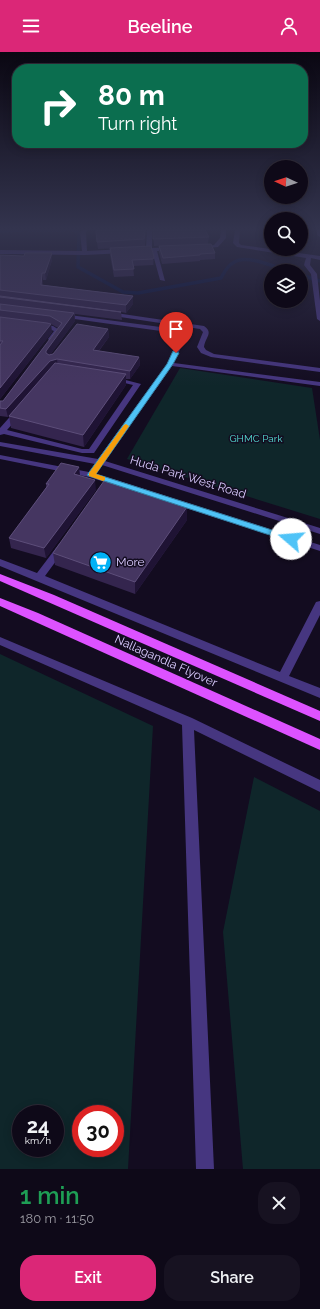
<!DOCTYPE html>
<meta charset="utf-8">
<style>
:root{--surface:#0e0918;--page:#171221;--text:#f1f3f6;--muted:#9b9aa2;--line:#2e2a37;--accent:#db2777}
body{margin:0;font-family:Raleway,sans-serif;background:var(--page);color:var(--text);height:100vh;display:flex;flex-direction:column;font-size:15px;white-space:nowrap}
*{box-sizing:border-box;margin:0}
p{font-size:13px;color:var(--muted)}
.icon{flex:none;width:22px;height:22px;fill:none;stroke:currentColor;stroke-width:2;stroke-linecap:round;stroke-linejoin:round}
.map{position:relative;height:1117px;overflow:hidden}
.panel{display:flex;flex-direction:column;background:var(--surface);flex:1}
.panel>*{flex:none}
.banner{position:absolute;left:12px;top:12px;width:296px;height:84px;border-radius:16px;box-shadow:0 2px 10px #0003,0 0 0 1px var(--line);background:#0b6e4f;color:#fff;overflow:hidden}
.needle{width:26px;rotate:273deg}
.controls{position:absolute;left:264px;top:108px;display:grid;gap:8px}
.controls a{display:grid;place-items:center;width:44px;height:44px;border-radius:50%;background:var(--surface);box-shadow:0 2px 10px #0003,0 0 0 1px var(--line);font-size:20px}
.speed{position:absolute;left:12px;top:1053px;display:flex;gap:8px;font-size:20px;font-weight:700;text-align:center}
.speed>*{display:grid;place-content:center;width:52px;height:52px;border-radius:50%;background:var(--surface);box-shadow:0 2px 10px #0003,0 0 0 1px var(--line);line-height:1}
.speed small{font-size:10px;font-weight:400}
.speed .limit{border:6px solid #d22;background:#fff;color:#111}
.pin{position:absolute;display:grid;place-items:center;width:34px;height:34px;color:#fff;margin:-41px -17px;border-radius:50% 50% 50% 0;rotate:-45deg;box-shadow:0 0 4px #0007}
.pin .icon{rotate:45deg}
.me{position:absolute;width:44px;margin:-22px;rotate:288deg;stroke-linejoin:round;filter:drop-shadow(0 0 3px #0008)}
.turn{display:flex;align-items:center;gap:14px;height:84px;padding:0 20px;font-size:18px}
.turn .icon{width:52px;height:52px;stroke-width:2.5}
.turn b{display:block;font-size:28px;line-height:34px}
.round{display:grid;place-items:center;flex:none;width:42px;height:42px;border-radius:16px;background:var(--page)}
.headline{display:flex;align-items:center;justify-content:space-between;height:68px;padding:0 20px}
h1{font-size:24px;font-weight:600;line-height:30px;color:#1e9e55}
.primary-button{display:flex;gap:8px;margin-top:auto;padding:8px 20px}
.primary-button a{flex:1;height:46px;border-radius:16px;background:var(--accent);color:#fff;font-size:16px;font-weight:600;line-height:46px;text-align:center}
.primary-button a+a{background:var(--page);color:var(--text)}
header{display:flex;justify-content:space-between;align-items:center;height:52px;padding:0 20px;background:var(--accent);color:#fff;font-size:18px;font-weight:600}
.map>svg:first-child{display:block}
.green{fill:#0f262a;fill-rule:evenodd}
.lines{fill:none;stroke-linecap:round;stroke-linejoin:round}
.stream{stroke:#08123d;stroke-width:3.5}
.minor{fill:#463680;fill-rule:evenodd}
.major{fill:#dd52ff;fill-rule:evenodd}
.wall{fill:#34254e}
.shaded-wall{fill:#1f1334}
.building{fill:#453661;stroke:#5d4e7a}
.route{fill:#4fc3f7;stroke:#337fa1}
.slow{fill:#f59e0b}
.labels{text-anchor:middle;stroke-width:3;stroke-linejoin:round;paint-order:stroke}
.far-park-label{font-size:10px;fill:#55e1d6;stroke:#130c20}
.street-label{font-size:12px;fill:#dacbff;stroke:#130c20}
.poi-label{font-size:12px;fill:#dacbff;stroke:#130c20;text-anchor:start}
</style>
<header><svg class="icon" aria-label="menu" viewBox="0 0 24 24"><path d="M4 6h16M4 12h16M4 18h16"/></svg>Beeline<svg class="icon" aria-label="person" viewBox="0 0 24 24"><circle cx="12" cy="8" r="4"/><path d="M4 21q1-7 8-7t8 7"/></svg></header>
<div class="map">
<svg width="320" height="1117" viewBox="0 0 320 1117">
<rect width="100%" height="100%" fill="#130c20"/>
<g class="green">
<polygon points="180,316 312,336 320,388 320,467 127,407"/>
<path d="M0 602 153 674 128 1117H0ZM21 1062H55V1096H21ZM81 1062H115V1096H81Z"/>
<polygon points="254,725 320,759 320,1117 243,1117 223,880"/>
</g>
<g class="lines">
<g class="stream">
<polyline points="29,178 65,178"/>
<path d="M70 178H76L79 182 78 215 123 240 138 241 221 226C224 221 227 214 233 211 245 201 275 215 288 219"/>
<polyline points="0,179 22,178"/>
<polyline points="301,223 320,229"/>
</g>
<g class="minor">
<polygon points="83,178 88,178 86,180 87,199 124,197 127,199 124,201 85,203 0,202 0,198 82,199 80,180"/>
<polygon points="147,178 152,178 152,196 172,195 175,197 172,199 157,199 165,229 160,228 152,199 140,200 137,198 146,196"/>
<polygon points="221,178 226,178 226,186 218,195 198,197 198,195 214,193 220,186"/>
<polygon points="235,178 240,178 239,191 241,193 320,204 320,208 311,206 310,213 317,222 320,249 320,269 317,267 311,222 304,213 306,206 237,195 233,191"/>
<polygon points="317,178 320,178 320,185 317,183"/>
<path d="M109 260 204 274C214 281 205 285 204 295L206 298 214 302 320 316V320L211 305 201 301 197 295 203 280 200 277 107 263 106 262Z"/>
<polygon points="62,262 168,276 181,280 186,284 174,311 320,330 320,334 172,314 105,409 320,476 320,482 102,413 100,417 97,417 93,415 95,412 0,394 0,390 98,407 167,312 180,284 168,280 60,265 59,264"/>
<polygon points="38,271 53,274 61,279 53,288 49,288 48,287 54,279 49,277 36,274 36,272"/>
<polygon points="114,325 141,332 94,401 82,401 4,382 0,383 0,376 16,358 19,358 23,360 7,378 82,397 89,397 133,333 112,328 111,327"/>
<polygon points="0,403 94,421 320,493 320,499 89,425 0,407"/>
<polygon points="62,491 67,494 45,524 280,620 316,550 320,549 320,563 289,624 320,636 320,646 0,514 0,507 37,521 59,492"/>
<polygon points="0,585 192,666 320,728 320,740 194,678 214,1117 196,1117 182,673 0,593"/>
</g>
<g class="major">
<polygon points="0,522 54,543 320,659 320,669 0,529"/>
<polygon points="0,546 38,561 320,687 320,698 0,554"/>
</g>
</g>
<g class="wall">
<polygon points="95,178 146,178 145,194 154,205 154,212 153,213 133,214 134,224 114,225 110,203 110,196 115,196 98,197"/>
<polygon points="152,178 205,178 209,185 208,192 154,194 153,178"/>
<polygon points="159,194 215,201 215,207 200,208 200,209 162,212 159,200"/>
<polygon points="0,203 52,208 46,228 43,228 43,233 133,244 133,252 126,261 121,260 122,268 75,262 75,269 50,303 108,277 109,285 99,299 139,305 140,313 130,327 126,327 126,333 84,395 11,376 9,364 8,365 0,364 0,349 3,349 58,276 51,272 49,271 52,280 0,347"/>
<polygon points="79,415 80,424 96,438 46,506 11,496 9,486 46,436 46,432"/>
<polygon points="187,468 135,542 55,513 53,501"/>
</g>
<g class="shaded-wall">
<polygon points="52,201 52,208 46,228 45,221"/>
<polygon points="154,205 154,212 153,213 153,207"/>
<polygon points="42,221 43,228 42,240 41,233"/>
<polygon points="133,244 133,252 126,261 126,253"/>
<polygon points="74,261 75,269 47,307 46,299"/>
<polygon points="51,272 52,280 0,347 0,336"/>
<polygon points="108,277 109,285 93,306 93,298"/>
<polygon points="139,305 140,313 130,327 130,319"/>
<polygon points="57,307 58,316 52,318 8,365 6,357 50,309"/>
<polygon points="126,322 126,333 84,395 83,383"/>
<polygon points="79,415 80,425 74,422"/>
<polygon points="95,428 96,438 46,506 44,496"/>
<polygon points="187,455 187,468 135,542 135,530"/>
</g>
<g class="building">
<polygon points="96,178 145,178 144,187 97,190"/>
<polygon points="153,178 205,178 209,185 153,187"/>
<polygon points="211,192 215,201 200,202 200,203 163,206 159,194"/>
<polygon points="151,194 154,205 153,207 132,208 134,217 114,218 110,196"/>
<polygon points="25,201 52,201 45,221 42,221 41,233 133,244 126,253 0,238 0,203 24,204"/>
<polygon points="0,244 121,260 0,245"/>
<polygon points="0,252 74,261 46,299 46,301 49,303 53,302 77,272 108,277 93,298 139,305 130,319 57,307 50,309 6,357 0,356 0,349 3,349 62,271 50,264 0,258"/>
<polygon points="0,265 47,271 51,272 0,336 0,293 3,289 0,289"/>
<polygon points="55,311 126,322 83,383 9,364"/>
<polygon points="61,411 79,415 74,422 95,428 44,496 9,486 49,432 46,432"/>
<polygon points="104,429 187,455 135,530 53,501"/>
</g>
<linearGradient id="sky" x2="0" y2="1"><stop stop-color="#0a0712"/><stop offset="0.53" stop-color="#33344e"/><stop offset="1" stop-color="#33344e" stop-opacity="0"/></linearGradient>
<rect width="320" height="334" fill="url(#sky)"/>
<polygon class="route" points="173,299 179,301 173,312 96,422 294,485 296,487 294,489 288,489 89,424 87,423 167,312"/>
<polygon class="slow" points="126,372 129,374 96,422 105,425 105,428 103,429 89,424 89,421 124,373"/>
<defs>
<symbol id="supermarket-disc" viewBox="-11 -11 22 22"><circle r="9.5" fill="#00b2f6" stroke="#130c20"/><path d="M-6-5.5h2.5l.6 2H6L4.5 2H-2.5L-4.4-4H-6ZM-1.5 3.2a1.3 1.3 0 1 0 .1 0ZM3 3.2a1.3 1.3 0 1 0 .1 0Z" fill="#fff"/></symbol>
</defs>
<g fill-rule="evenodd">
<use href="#supermarket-disc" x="88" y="498" width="25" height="25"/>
</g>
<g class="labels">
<g class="far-park-label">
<text x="256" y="390">GHMC Park</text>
</g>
<g class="street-label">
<text transform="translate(188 425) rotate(17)" y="4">Huda Park West Road</text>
<text transform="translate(166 609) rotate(24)" y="4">Nallagandla Flyover</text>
</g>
<g class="poi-label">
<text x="116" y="514">More</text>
</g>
</g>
</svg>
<div class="controls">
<a><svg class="needle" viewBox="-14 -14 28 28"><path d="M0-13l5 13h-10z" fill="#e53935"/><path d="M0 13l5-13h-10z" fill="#9b9aa2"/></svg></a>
<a><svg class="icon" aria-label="search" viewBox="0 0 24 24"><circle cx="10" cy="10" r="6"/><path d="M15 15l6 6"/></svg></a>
<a><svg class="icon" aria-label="layers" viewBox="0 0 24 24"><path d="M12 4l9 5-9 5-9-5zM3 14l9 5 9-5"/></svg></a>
</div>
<div class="speed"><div>24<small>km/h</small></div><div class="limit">30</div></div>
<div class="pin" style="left:176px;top:301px;background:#d93025"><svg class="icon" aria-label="arrive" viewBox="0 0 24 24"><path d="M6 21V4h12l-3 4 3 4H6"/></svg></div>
<svg class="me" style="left:291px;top:487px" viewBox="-20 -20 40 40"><circle r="19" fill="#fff"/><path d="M0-13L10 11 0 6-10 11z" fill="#4fc3f7"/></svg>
<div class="banner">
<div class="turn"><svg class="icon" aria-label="right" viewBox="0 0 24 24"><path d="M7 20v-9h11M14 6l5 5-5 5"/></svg><div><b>80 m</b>Turn right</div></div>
</div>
</div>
<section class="panel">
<div class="headline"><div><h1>1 min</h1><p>180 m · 11:50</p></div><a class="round"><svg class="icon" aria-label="close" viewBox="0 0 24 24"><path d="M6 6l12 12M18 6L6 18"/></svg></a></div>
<div class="primary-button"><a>Exit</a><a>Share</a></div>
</section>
